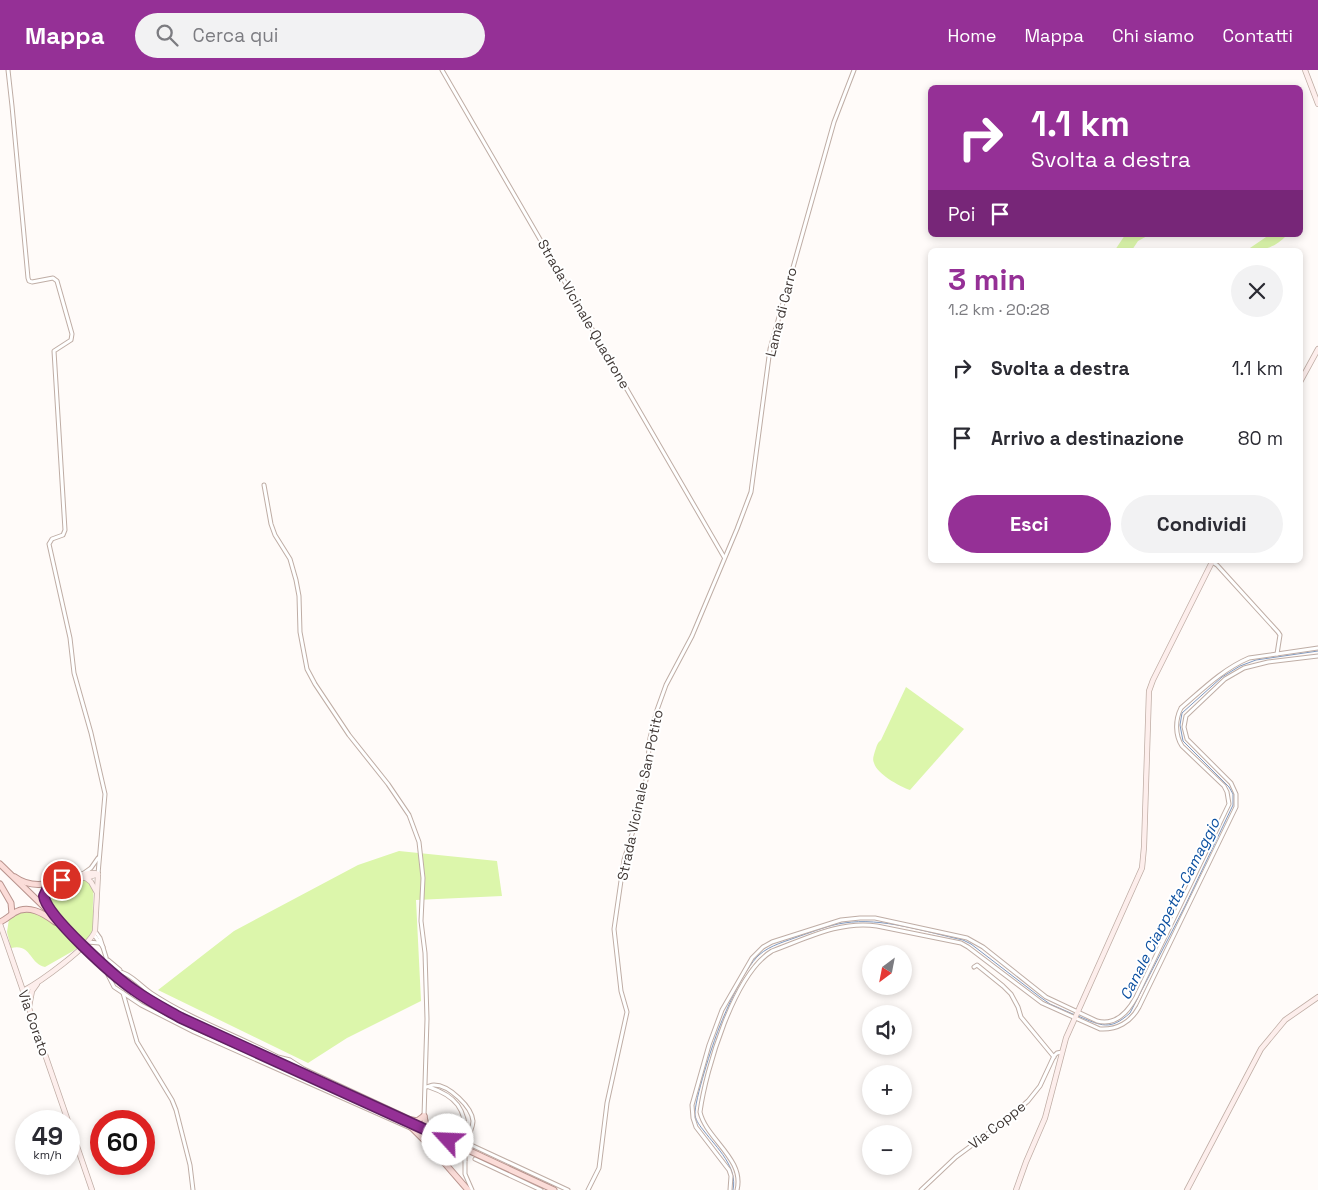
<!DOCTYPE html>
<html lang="it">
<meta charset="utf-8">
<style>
:root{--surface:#fff;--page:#f2f2f3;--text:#2b2b33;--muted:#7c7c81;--accent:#953096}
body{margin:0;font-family:"Space Grotesk",sans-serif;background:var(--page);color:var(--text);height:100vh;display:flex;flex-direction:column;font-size:19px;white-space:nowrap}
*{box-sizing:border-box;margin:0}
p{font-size:16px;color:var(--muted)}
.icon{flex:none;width:28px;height:28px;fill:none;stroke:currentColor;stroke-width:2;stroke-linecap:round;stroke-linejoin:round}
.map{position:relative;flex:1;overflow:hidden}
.sheet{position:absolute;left:928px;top:178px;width:375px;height:315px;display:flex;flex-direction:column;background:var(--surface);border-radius:8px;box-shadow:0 2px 8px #0003}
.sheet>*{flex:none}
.banner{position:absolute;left:928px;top:15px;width:375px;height:152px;border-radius:8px;box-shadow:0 2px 8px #0003;background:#953096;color:#fff;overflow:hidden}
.needle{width:32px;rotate:212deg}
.fabs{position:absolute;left:862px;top:875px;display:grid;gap:10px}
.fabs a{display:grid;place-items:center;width:50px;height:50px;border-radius:50%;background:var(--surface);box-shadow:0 2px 8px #0003;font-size:25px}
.speed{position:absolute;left:15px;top:1040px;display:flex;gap:10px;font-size:25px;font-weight:700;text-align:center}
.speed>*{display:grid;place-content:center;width:65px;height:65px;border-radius:50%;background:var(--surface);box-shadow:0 2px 8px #0003;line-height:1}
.speed small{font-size:12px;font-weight:400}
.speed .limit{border:8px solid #d22;background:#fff;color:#111}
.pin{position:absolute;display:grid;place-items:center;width:42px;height:42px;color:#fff;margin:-21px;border:2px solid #fff;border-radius:50%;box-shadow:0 1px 5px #0007}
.me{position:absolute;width:55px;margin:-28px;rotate:295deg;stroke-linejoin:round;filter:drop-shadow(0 0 4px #0008)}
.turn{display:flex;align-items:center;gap:18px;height:105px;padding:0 20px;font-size:22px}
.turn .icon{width:65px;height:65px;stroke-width:2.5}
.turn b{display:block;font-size:35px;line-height:42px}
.then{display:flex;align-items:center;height:48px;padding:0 20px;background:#0003;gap:10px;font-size:19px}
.round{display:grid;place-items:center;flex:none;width:52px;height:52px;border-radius:26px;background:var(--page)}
.head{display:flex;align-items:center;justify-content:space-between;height:85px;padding:0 20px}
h1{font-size:30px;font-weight:700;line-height:38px;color:var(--accent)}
.action{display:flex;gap:10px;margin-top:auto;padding:10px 20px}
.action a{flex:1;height:58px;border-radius:30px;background:var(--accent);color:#fff;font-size:20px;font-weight:700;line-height:58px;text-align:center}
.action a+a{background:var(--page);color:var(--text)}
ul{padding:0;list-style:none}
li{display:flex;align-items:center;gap:15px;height:70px;padding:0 20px}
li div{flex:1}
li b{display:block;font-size:19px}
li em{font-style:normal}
header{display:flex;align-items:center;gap:30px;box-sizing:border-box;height:70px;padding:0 25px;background:var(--accent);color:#fff}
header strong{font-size:24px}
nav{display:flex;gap:28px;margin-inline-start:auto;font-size:18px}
.search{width:350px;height:45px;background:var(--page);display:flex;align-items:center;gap:12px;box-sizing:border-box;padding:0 18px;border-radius:28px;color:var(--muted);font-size:19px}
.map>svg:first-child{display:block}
.green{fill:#dcf6ab}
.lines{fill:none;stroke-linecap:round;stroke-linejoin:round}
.stream{stroke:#7f9ac1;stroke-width:1}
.street-casing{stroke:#bfada5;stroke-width:5}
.secondary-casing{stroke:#bfada5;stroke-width:6}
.primary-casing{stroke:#b9948e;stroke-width:7}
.street{stroke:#fff;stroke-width:3}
.secondary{stroke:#fdeeec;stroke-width:4.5}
.primary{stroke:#fbdcd8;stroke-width:5}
.street-bridge-casing{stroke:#bfada5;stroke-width:5;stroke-linecap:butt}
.primary-bridge-casing{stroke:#b9948e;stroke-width:7;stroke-linecap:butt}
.street-bridge{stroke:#fff;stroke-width:3}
.primary-bridge{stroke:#fbdcd8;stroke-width:5}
.route-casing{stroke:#611f62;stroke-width:12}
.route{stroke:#953096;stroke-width:9}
.labels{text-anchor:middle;stroke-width:4;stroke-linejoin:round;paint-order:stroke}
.street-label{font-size:14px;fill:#413936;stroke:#fff}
.water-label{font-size:15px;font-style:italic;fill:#0b4fa0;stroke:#fff}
</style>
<header>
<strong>Mappa</strong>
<div class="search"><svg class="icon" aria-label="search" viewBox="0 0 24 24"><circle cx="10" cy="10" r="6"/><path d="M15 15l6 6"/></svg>Cerca qui</div>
<nav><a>Home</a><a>Mappa</a><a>Chi siamo</a><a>Contatti</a></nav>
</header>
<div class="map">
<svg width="1318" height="1120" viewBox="0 0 1318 1120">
<rect width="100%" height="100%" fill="#fffbf9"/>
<g class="green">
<polygon points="1125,165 1149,165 1138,171 1132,180 1115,180"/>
<path d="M1269 165H1287C1271 182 1258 180 1236 180L1250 178Z"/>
<path d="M906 617 964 659 910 720C899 716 877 704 874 693 872 689 874 685 875 681 877 676 877 673 881 670Z"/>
<polygon points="399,781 497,791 502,826 416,830 421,931 347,968 308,993 158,920 234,861 358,795"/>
<path d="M80 809C99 811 92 828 93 841 93 855 97 861 85 871L47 834 46 821 51 816Z"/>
<path d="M21 841C47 842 60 859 79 876L73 881 45 897C29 893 31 873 11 878L7 862 9 849Z"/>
</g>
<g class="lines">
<g class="stream">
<path d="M1078 946C1102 956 1110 961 1130 943L1185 836 1233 735V724L1229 717 1183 671 1180 655 1182 643 1222 607 1240 596 1256 590 1318 581"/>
<path d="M733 1120C738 1097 717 1078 704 1061 700 1056 696 1051 695 1045 694 1031 713 973 719 958 727 938 744 899 759 885 770 875 787 871 800 866 815 861 829 855 844 853 882 847 926 862 963 870L971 874 1040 927 1050 934 1075 945"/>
</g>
<defs>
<g id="street">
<polyline points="8,0 12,36 28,208 29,211 32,212 53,208 57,211 72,264 71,270 54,281 65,460 63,465 52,469 49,474 70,568 74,603 91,663 105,724 98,804"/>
<polyline points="442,0 724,487"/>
<polyline points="264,415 271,454 275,465 290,489 296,510 299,526 300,562 307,599 315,614 349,665 388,714 409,745 419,772 423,808 421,851 425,883 427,949 424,1046"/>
<polyline points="1212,492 1217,495 1278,562 1280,565 1277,584"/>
<polyline points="84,803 91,798 98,788"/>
<polyline points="95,861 100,868 106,887 108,905 114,917 141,935 194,962 410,1058"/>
<polyline points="94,865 103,877"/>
<polyline points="88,872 99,873"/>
<polyline points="108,890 120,900"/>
<polyline points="974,897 977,895 1003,916 1011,924 1018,937 1021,947 1054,987"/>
<path d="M112 901C128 900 138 914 151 923 190 949 236 965 278 987L290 990 304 999 409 1048"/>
<polyline points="123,923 137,972 172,1030 176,1040 190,1095 193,1120"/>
<path d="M426 1017C428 1017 431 1015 434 1015 449 1015 472 1037 473 1051 473 1060 466 1065 469 1074L568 1120"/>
<path d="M429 1017C456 1026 466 1039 466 1067"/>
<polyline points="475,1089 541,1120"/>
<polyline points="465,1091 465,1104 472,1120"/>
<polyline points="588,1120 599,1098 607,1033 627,942 621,921 614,859 624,790 637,748 646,710 650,668 657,640 666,615 692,566 737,459 751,422 770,279 834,52 854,0"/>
<path d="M730 1120 731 1106 729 1100 696 1057 693 1048 692 1035 709 975 722 940 752 888 763 877 772 872 841 850 860 848H875L967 868 983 877 1046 927 1097 951C1116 956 1128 942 1136 927L1229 734 1227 722 1224 716 1182 676C1175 665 1175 650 1181 638 1203 619 1223 599 1249 588L1318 578"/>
<path d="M737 1120C745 1089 706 1069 700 1042 706 999 734 904 772 881 805 869 841 850 877 856L961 873 968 877 1042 933 1100 959C1117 960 1131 952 1139 937L1236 737V724L1231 713 1187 669 1184 657 1186 646 1225 609 1244 598 1268 592 1318 586"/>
<polyline points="921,1120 956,1087 1002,1053 1028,1031 1040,1016 1054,986 1057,983 1062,982"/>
</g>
<g id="secondary">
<polyline points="1305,0 1318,34"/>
<polyline points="1300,312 1318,279"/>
<polyline points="75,807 86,808 98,804"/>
<polyline points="86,808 91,812 96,821"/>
<path d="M50 813C61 810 89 800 98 804"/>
<polyline points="0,854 68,1051"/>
<path d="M23 921C40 912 89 877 95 861L98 804"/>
<polyline points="29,937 32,921 37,914"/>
<polyline points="69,1053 92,1120"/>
<polyline points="1016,1120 1026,1092 1045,1048 1066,968 1142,798 1144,777 1149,621 1153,610 1213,490"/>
<polyline points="1187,1120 1261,979 1285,950 1318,927"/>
</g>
<g id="primary">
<polyline points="0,794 73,865"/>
<path d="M15 807C26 815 37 816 50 813"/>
<path d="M50 813C40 830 45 831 55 845"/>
<polyline points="0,814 11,833 12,844"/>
<path d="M0 852C5 850 9 846 14 843 28 834 43 843 55 852"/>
<polyline points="117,906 133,920 164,939 554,1120"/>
<polyline points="424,1046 426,1056 430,1061"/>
<polyline points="407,1049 417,1051 424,1046"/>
<polyline points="408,1054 428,1074 468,1120"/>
<polyline points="435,1081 435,1072 444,1070"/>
</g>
</defs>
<use href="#street" class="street-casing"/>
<use href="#secondary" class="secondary-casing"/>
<use href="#primary" class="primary-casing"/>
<use href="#street" class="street"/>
<use href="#secondary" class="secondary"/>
<use href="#primary" class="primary"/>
<defs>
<polyline id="street-bridge" points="465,1091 466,1070"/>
<polyline id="primary-bridge" points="73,865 117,906"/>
</defs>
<use href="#street-bridge" class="street-bridge-casing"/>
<use href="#primary-bridge" class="primary-bridge-casing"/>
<use href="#street-bridge" class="street-bridge"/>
<use href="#primary-bridge" class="primary-bridge"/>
</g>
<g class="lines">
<defs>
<path id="route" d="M62 810 50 813 44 826C46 846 115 907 134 920 149 931 165 939 181 948L448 1070"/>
</defs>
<use href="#route" class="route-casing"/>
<use href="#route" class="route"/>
</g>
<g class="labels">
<g class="street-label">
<text transform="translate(781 242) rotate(-76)" y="5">Lama di Carro</text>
<text transform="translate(584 244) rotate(60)" y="5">Strada Vicinale Quadrone</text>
<text transform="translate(640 725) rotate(-78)" y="5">Strada Vicinale San Potito</text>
<text transform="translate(34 953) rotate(71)" y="5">Via Corato</text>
<text transform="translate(997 1055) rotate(-38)" y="5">Via Coppe</text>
</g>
<g class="water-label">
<text transform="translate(1170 839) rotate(-63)" y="5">Canale Ciappetta-Camaggio</text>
</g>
</g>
</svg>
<div class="fabs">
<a><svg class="needle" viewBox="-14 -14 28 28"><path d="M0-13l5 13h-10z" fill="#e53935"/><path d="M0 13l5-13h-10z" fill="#7c7c81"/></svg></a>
<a><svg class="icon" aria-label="sound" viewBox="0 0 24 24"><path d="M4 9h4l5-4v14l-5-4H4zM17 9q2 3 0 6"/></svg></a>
<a>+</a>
<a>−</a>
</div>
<div class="speed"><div>49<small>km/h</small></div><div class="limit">60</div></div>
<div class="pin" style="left:62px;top:810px;background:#d93025"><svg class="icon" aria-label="arrive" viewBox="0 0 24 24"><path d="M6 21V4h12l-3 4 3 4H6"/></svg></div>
<svg class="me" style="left:448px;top:1070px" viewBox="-20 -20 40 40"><circle r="19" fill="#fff"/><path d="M0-13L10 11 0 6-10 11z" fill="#953096"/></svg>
<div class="banner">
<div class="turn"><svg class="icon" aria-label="right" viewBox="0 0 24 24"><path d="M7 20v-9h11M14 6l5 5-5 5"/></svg><div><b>1.1 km</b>Svolta a destra</div></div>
<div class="then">Poi<svg class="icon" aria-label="arrive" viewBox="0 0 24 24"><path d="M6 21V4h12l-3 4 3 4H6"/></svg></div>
</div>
<section class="sheet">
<div class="head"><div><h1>3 min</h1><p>1.2 km · 20:28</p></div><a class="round"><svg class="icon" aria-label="close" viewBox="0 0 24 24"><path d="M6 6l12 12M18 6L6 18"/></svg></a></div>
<ul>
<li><svg class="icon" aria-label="right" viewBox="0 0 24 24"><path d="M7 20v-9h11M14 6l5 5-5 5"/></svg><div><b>Svolta a destra</b></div><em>1.1 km</em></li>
<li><svg class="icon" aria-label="arrive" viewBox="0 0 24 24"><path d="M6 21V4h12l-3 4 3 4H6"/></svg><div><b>Arrivo a destinazione</b></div><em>80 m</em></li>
</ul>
<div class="action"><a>Esci</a><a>Condividi</a></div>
</section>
</div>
